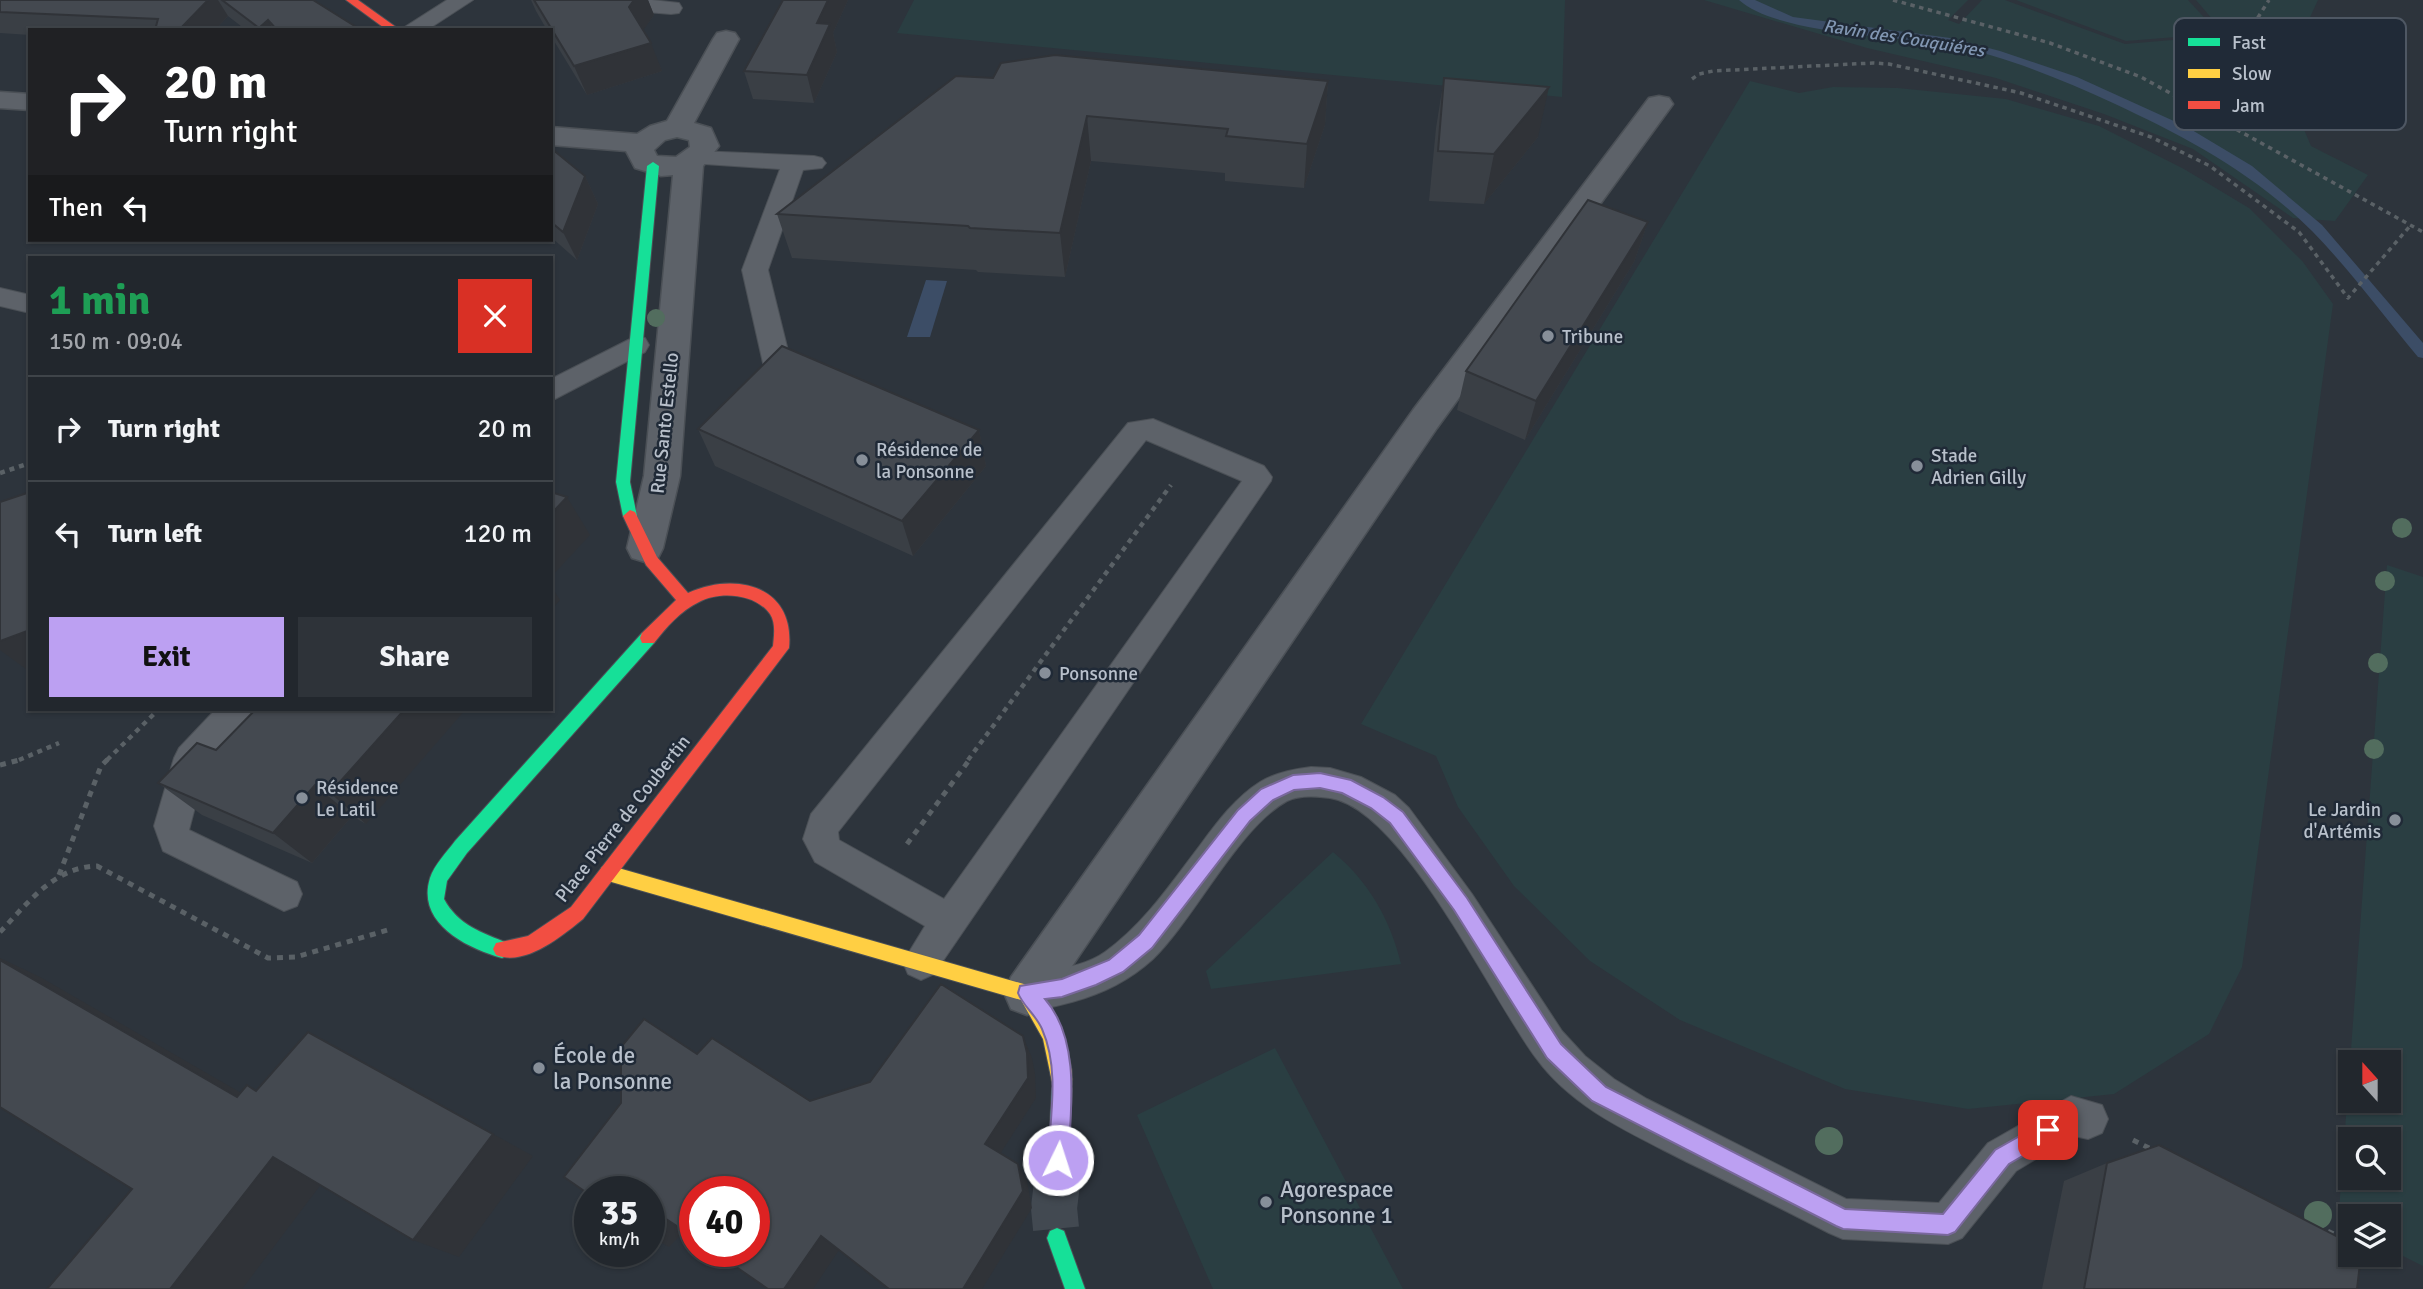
<!DOCTYPE html>
<meta charset="utf-8">
<style>
:root{--surface:#22272d;--page:#2e3339;--text:#f1f3f6;--muted:#a2a5aa;--line:#3f4449;--accent:#bca0f2}
body{margin:0;font-family:Signika,sans-serif;background:var(--page);color:var(--text);height:100vh;display:flex;flex-direction:column;font-size:26px;white-space:nowrap}
*{box-sizing:border-box;margin:0}
p{font-size:23px;color:var(--muted)}
.icon{flex:none;width:38px;height:38px;fill:none;stroke:currentColor;stroke-width:2;stroke-linecap:round;stroke-linejoin:round}
.map{position:relative;flex:1;overflow:hidden}
.sheet{position:absolute;left:28px;top:256px;width:525px;height:455px;display:flex;flex-direction:column;background:var(--surface);border-radius:0px;box-shadow:0 2px 5px #0004,0 0 0 2px var(--line)}
.sheet>*{flex:none}
.top-card{position:absolute;left:28px;top:28px;width:525px;height:214px;border-radius:0px;box-shadow:0 2px 5px #0004,0 0 0 2px var(--line);background:#202124;color:#fff;overflow:hidden}
.needle{width:46px;rotate:339deg}
.controls{position:absolute;left:2338px;top:1050px;display:grid;gap:14px}
.controls a{display:grid;place-items:center;width:63px;height:63px;border-radius:0px;background:var(--surface);box-shadow:0 2px 5px #0004,0 0 0 2px var(--line);font-size:35px}
.speed{position:absolute;left:574px;top:1176px;display:flex;gap:14px;font-size:35px;font-weight:700;text-align:center}
.speed>*{display:grid;place-content:center;width:91px;height:91px;border-radius:50%;background:var(--surface);box-shadow:0 2px 5px #0004,0 0 0 2px var(--line);line-height:1}
.speed small{font-size:18px;font-weight:400}
.speed .limit{border:10px solid #d22;background:#fff;color:#111}
.pin{position:absolute;display:grid;place-items:center;width:60px;height:60px;color:#fff;margin:-30px;border-radius:14px;box-shadow:0 4px 10px #0006}
.me{position:absolute;width:77px;margin:-38px;rotate:4deg;stroke-linejoin:round;filter:drop-shadow(0 0 5px #0008)}
.turn{display:flex;align-items:center;gap:24px;height:147px;padding:0 21px;font-size:32px}
.turn .icon{width:91px;height:91px;stroke-width:2.5}
.turn b{display:block;font-size:49px;line-height:60px}
.then{display:flex;align-items:center;height:66px;padding:0 21px;background:#0003;gap:14px;font-size:26px}
.round{display:grid;place-items:center;flex:none;width:74px;height:74px;border-radius:0px;background:var(--page)}
.overview{display:flex;align-items:center;justify-content:space-between;height:119px;padding:0 21px}
h1{font-size:42px;font-weight:700;line-height:52px;color:#1e9e55}
.primary-button{display:flex;gap:14px;margin-top:auto;padding:14px 21px}
.primary-button a{flex:1;height:80px;border-radius:0px;background:var(--accent);color:#111;font-size:28px;font-weight:700;line-height:80px;text-align:center}
.primary-button a+a{background:var(--page);color:var(--text)}
ul{padding:0;list-style:none}
li{display:flex;align-items:center;gap:21px;height:105px;padding:0 21px;border-top:2px solid var(--line)}
li div{flex:1}
li b{display:block;font-size:26px}
li em{font-style:normal}
.map>svg:first-child{display:block}
.green{fill:#2a3e42;fill-rule:evenodd}
.water{fill:#3c4d66}
.lines{fill:none;stroke-linecap:round;stroke-linejoin:round}
.stream{fill:#3c4d66;fill-rule:evenodd}
.secondary-tunnel{stroke:#424951;stroke-width:46;stroke-dasharray:46 23;stroke-linecap:butt}
.lane-casing{stroke:#4b5056;stroke-width:2}
.street-casing{stroke:#4b5056;stroke-width:3}
.fast-casing{stroke:#4b5056;stroke-width:2}
.slow-casing{stroke:#4b5056;stroke-width:2}
.jam-casing{stroke:#4b5056;stroke-width:2}
.path-far2{stroke:#5a6166;stroke-width:3.5;stroke-dasharray:4.5 4.5;stroke-linecap:butt}
.path-far1{stroke:#5a6166;stroke-width:4.5;stroke-dasharray:5 5;stroke-linecap:butt}
.path{stroke:#5a6166;stroke-width:5;stroke-dasharray:6 6;stroke-linecap:butt}
.lane{fill:#5d6269;fill-rule:evenodd}
.street{fill:#5d6269;fill-rule:evenodd}
.fast{fill:#16e098;fill-rule:evenodd}
.slow{fill:#ffcf43;fill-rule:evenodd}
.jam{fill:#f24e42;fill-rule:evenodd}
.tree{fill:#526d5e}
.wall{fill:#3a3f45}
.shaded-wall{fill:#303338}
.building{fill:#444950;stroke:#303338;stroke-width:2}
.route{fill:#bca0f2;stroke:#7a689d;stroke-width:2}
.poi-dot{fill:#878f99;stroke:#202a37;stroke-width:2.5}
.labels{text-anchor:middle;stroke-width:5;stroke-linejoin:round;paint-order:stroke}
.far-water-label{font-size:18px;font-style:italic;fill:#8196b2;stroke:#202a37}
.poi-label{font-size:19px;fill:#b8c0cb;stroke:#202a37;text-anchor:start}
.street-label{font-size:19px;fill:#b8c0cb;stroke:#202a37}
.near-poi-label{font-size:23px;fill:#b8c0cb;stroke:#202a37;text-anchor:start}
.key{fill:#202a37;stroke:#4e5763;stroke-width:2}
.key-label{font-size:19px;fill:#b8c0cb}
</style>
<div class="map">
<svg width="2423" height="1289" viewBox="0 0 2423 1289">
<rect width="100%" height="100%" fill="#2d343c"/>
<g class="green">
<polygon points="914,0 1565,0 1562,97 897,33"/>
<polygon points="1704,0 1968,0 1948,20 1959,24 1982,0 2005,0 2125,44 2220,36 2219,27 2196,0 2318,0 2305,28 2258,53 2231,82 2297,113 2311,146 2368,175 2335,221 2293,218 2193,149 2104,114 1996,78 1867,48"/>
<polygon points="2016,0 2188,0 2211,25 2214,34 2126,41"/>
<polygon points="1750,81 1799,93 1833,87 1898,88 2006,99 2099,126 2184,169 2249,208 2303,262 2333,304 2242,967 2209,1034 2114,1094 1968,1109 1845,1089 1680,1020 1590,961 1514,886 1458,807 1436,756 1361,724"/>
<path d="M2387 565 2423 577V1266L2389 1249V1216H2350V1230L2338 1224ZM2350 1062H2389V1101H2350ZM2350 1139H2389V1178H2350Z"/>
<path d="M1333 852C1369 882 1390 919 1401 964L1211 989 1206 971Z"/>
<polygon points="1275,1048 1403,1289 1213,1289 1137,1115"/>
</g>
<polygon class="water" points="926,280 947,281 930,337 907,337"/>
<g class="lines">
<path class="stream" d="M1739 0H1755L1793 17 1950 38 2000 51 2077 77 2187 127 2252 166 2322 225 2423 343V358L2418 357C2383 315 2350 270 2312 231 2255 174 2186 137 2113 103 2061 79 2005 56 1949 45 1896 36 1777 34 1739 0Z"/>
<polyline class="secondary-tunnel" points="1057,1183 1054,1208 1057,1238"/>
<defs>
<g id="lane">
<polygon points="447,0 473,0 427,30 400,30"/>
<polygon points="563,0 652,0 679,3 682,8 679,13 671,14 574,6 566,5"/>
<polygon points="697,151 814,156 822,158 826,163 822,168 803,170 768,270 791,363 787,370 777,373 767,370 763,363 742,270 780,169 689,163 685,158 689,153"/>
<polygon points="0,288 30,295 30,313 0,306"/>
<polygon points="636,336 645,338 649,345 645,352 551,401 551,379"/>
<path d="M1153 419 1264 466 1272 477 1271 481 934 974 921 980 908 974 903 962 925 926 815 862 803 839 811 814 1128 423ZM1146 440 1242 481 944 899 839 840 838 832Z"/>
<polygon points="216,709 253,709 249,719 206,765 189,830 297,882 302,894 297,906 284,911 163,851 154,826 174,758 179,748"/>
<path d="M1311 767 1330 768 1361 777 1395 795 1409 808 1472 894 1562 1031 1585 1056 1614 1079 1647 1099 1846 1199 1939 1203 1988 1143 2071 1096 2102 1105 2108 1119 2102 1133 2088 1139 2074 1136 2016 1171 1962 1238 1948 1244 1843 1239 1829 1233C1782 1209 1735 1185 1687 1162 1633 1134 1573 1109 1536 1058 1491 998 1403 809 1330 798 1317 796 1299 795 1287 801 1239 827 1195 918 1153 959 1130 980 1102 994 1072 1002 1053 1007 1033 1013 1014 1006L1008 993 1014 980C1044 968 1078 971 1105 952 1145 923 1172 882 1201 844 1218 821 1236 797 1260 782 1275 773 1294 769 1311 767Z"/>
</g>
<g id="street">
<path d="M726 31 735 33 739 39 694 123 711 128 719 146 703 166 680 476 663 548 658 558 645 562 632 558 627 548 644 476 673 175 661 176 635 168 626 151 551 145V127L637 134 650 126 667 121 713 39 717 33ZM677 137 689 140 690 147 676 157 657 156 654 150 665 140Z"/>
<polygon points="0,92 30,94 30,110 0,108"/>
<polygon points="1659,96 1669,98 1673,104 1437,428 1043,1009 1027,1015 1011,1009 1004,993 1011,977 1413,410 1649,98"/>
</g>
<g id="fast">
<polygon points="653,162 659,166 630,482 637,516 630,522 623,516 616,482 647,166"/>
<path d="M648 632 654 633 656 638 654 643 467 853 447 881 444 899C458 925 482 933 508 943L511 949 508 955 502 958C466 948 416 923 430 878 434 865 447 852 455 841L642 633Z"/>
<polygon points="1062,1079 1069,1082 1072,1089 1067,1183 1064,1190 1057,1193 1050,1190 1047,1183 1052,1089 1055,1082"/>
<polygon points="1057,1228 1064,1231 1085,1289 1065,1289 1047,1238 1050,1231"/>
</g>
<path id="slow" d="M608 865 1034 987C1051 1012 1082 1065 1069 1096L1062 1099 1055 1096 1043 1039 1021 1000 608 881 602 879 599 873 602 867Z"/>
<g id="jam">
<polygon points="346,0 358,0 400,30 387,30"/>
<path d="M630 510 635 512 657 557 688 593C736 571 795 586 789 648L583 919C562 936 525 967 496 955L493 949 496 943 528 936 571 907 773 646C774 636 776 623 770 614 755 593 719 591 699 602 680 611 667 627 654 643H642L640 638 642 633 676 600 646 565 623 516Z"/>
</g>
</defs>
<use href="#lane" class="lane-casing"/>
<use href="#street" class="street-casing"/>
<use href="#fast" class="fast-casing"/>
<use href="#slow" class="slow-casing"/>
<use href="#jam" class="jam-casing"/>
<g class="path-far2">
<polyline points="1893,0 2050,43 2141,77 2423,232"/>
<polyline points="1692,79 1699,74 1713,71 1873,63 1889,64 2021,93 2151,137 2210,166 2299,232 2348,298 2410,226"/>
<polyline points="2200,109 2269,0"/>
</g>
<g class="path-far1">
<polyline points="0,473 30,463"/>
<polyline points="19,760 59,743"/>
<polyline points="107,760 159,709"/>
<polyline points="968,760 1171,485"/>
</g>
<g class="path">
<polyline points="0,765 23,759"/>
<polyline points="907,844 970,759"/>
<polyline points="59,875 101,766 108,759"/>
<path d="M0 932C28 903 54 867 97 866L268 958 296 957 391 929"/>
<polyline points="2133,1140 2153,1150"/>
<polyline points="2317,1226 2336,1235 2336,1240"/>
</g>
<use href="#lane" class="lane"/>
<use href="#street" class="street"/>
<use href="#fast" class="fast"/>
<use href="#slow" class="slow"/>
<use href="#jam" class="jam"/>
</g>
<g class="tree">
<circle cx="656" cy="318" r="9"/>
<circle cx="2402" cy="528" r="10"/>
<circle cx="2385" cy="581" r="10"/>
<circle cx="2378" cy="663" r="10"/>
<circle cx="2374" cy="749" r="10"/>
<circle cx="1829" cy="1141" r="14"/>
<circle cx="2318" cy="1215" r="14"/>
</g>
<g class="wall">
<polygon points="0,0 313,0 361,30 246,30 228,16 215,30 30,30 30,35 0,33"/>
<polygon points="531,0 648,0 654,15 643,30 662,71 587,95 551,36 551,30 547,30 536,11"/>
<polygon points="783,0 848,0 833,33 837,52 814,103 753,99 744,71"/>
<polygon points="993,78 1328,81 1325,125 1304,188 1225,181 1225,173 1091,161 1065,277 978,272 976,270 792,258 777,214"/>
<polygon points="1444,78 1538,137 1484,204 1429,201 1436,128"/>
<polygon points="551,149 585,176 598,204 577,260 551,237"/>
<polygon points="1648,222 1634,262 1525,440 1457,410 1466,371"/>
<polygon points="698,429 979,430 986,466 913,556 715,466"/>
<polygon points="256,709 366,824 352,816 312,863 202,815 158,783 216,750"/>
<polygon points="2107,1163 2357,1289 2042,1289 2064,1181"/>
</g>
<g class="shaded-wall">
<polygon points="208,0 218,0 228,16 215,30 179,30"/>
<polygon points="634,0 648,0 654,15 640,35 629,7"/>
<polygon points="828,0 848,0 833,33 837,52 814,103 807,75 817,23"/>
<polygon points="268,20 274,30 260,30 259,28"/>
<polygon points="651,43 662,71 587,95 574,66"/>
<polygon points="1328,81 1325,125 1304,188 1307,144"/>
<polygon points="1549,87 1538,137 1484,204 1494,154"/>
<polygon points="1087,116 1091,161 1065,277 1060,233"/>
<polygon points="585,176 598,204 577,260 563,232"/>
<polygon points="1648,222 1634,262 1525,440 1536,401"/>
<polygon points="979,430 986,466 913,556 902,521"/>
<polygon points="567,497 590,535 551,577 551,514"/>
<polygon points="551,586 560,600 551,610"/>
<polygon points="30,630 30,672 0,650 0,641"/>
<polygon points="405,709 466,709 366,824 330,793"/>
<polygon points="315,785 352,816 312,863 273,833"/>
<polygon points="0,958 40,977 290,1121 237,1097 0,960"/>
<polygon points="1023,1036 1032,1058 1035,1074 1036,1098 995,1162 985,1144"/>
<polygon points="493,1134 533,1156 459,1257 413,1240"/>
<polygon points="273,1157 325,1179 242,1289 170,1289"/>
<polygon points="1018,1164 1027,1181 1032,1208 982,1289 963,1289"/>
<polygon points="660,1215 686,1230 669,1247 649,1236 649,1226"/>
<polygon points="821,1236 839,1250 813,1289 784,1289"/>
</g>
<g class="building">
<polygon points="0,0 208,0 179,30 155,30 158,19 0,12"/>
<polygon points="222,0 313,0 361,30 277,30 268,20 259,28"/>
<polygon points="534,0 634,0 629,7 651,43 574,66"/>
<polygon points="783,0 828,0 817,23 830,24 807,75 744,71"/>
<polygon points="1055,55 1328,81 1307,144 1226,136 1228,129 1087,116 1060,233 970,228 968,226 777,214 956,76 993,78 1001,63"/>
<polygon points="1444,78 1549,87 1494,154 1438,151"/>
<polygon points="551,149 552,149 585,176 563,232 551,222"/>
<polygon points="1588,200 1648,222 1536,401 1466,371"/>
<polygon points="782,346 979,430 902,521 698,429"/>
<polygon points="30,492 30,630 0,641 0,502"/>
<polygon points="551,492 567,497 551,514"/>
<polygon points="256,709 405,709 330,793 315,785 273,833 158,783 197,743 216,750"/>
<polygon points="0,960 237,1097 247,1085 256,1091 308,1032 493,1134 413,1240 273,1157 170,1289 47,1289 132,1189 0,1107"/>
<polygon points="941,984 1023,1036 1027,1053 1028,1078 985,1144 1018,1164 1023,1191 963,1289 889,1289 821,1236 784,1289 768,1289 713,1251 754,1251 754,1192 695,1192 695,1238 660,1215 649,1226 649,1192 590,1192 590,1195 564,1177 621,1103 621,1047 644,1019 697,1054 712,1038 810,1101 870,1082"/>
<polygon points="2159,1145 2350,1243 2350,1255 2361,1255 2357,1289 2084,1289 2107,1163"/>
</g>
<path class="route" d="M1320 773 1351 780 1383 797 1403 812 1467 898 1561 1044 1606 1087 1845 1209 1943 1214 1995 1150 2048 1120 2055 1123 2058 1130 2055 1137 2009 1164 1955 1232 1948 1235 1843 1229 1836 1226 1592 1101 1547 1058 1454 910 1390 823 1371 808 1342 793 1320 788 1294 790 1273 800 1250 821 1152 948 1123 972 1096 985 1062 997 1045 999C1081 1040 1071 1110 1068 1160L1065 1168 1058 1170 1051 1168 1048 1160C1050 1117 1060 1070 1042 1029 1036 1015 1023 1006 1018 993L1020 986 1062 979 1109 960 1139 935 1238 810 1261 789 1293 775Z"/>
<g class="poi-dot">
<circle cx="1548" cy="336" r="7"/>
<circle cx="862" cy="460" r="7"/>
<circle cx="1917" cy="466" r="7"/>
<circle cx="1045" cy="673" r="7"/>
<circle cx="302" cy="798" r="7"/>
<circle cx="2395" cy="820" r="7"/>
<circle cx="539" cy="1068" r="7"/>
<circle cx="1266" cy="1202" r="7"/>
</g>
<g class="labels">
<g class="far-water-label">
<text transform="translate(1904 38) rotate(9)" y="6">Ravin des Couquiéres</text>
</g>
<g class="poi-label">
<text x="1562" y="343">Tribune</text>
<text x="876" y="456">Résidence de<tspan x="876" dy="22">la Ponsonne</tspan></text>
<text x="1931" y="462">Stade<tspan x="1931" dy="22">Adrien Gilly</tspan></text>
<text x="1059" y="680">Ponsonne</text>
<text x="316" y="794">Résidence<tspan x="316" dy="22">Le Latil</tspan></text>
<text x="2381" y="816" text-anchor="end">Le Jardin<tspan x="2381" dy="22">d'Artémis</tspan></text>
</g>
<g class="street-label">
<text transform="translate(664 423) rotate(-84)" y="7">Rue Santo Estello</text>
<text transform="translate(622 818) rotate(-52)" y="7">Place Pierre de Coubertin</text>
</g>
<g class="near-poi-label">
<text x="553" y="1063">École de<tspan x="553" dy="26">la Ponsonne</tspan></text>
<text x="1280" y="1197">Agorespace<tspan x="1280" dy="26">Ponsonne 1</tspan></text>
</g>
</g>
<rect x="2174" y="18" width="232" height="112" rx="10" class="key"/>
<rect x="2188" y="38" width="32" height="8" fill="#16e098"/>
<rect x="2188" y="69" width="32" height="9" fill="#ffcf43"/>
<rect x="2188" y="101" width="32" height="8" fill="#f24e42"/>
<g class="key-label">
<text x="2232" y="49">Fast</text>
<text x="2232" y="80">Slow</text>
<text x="2232" y="112">Jam</text>
</g>
</svg>
<div class="controls">
<a><svg class="needle" viewBox="-14 -14 28 28"><path d="M0-13l5 13h-10z" fill="#e53935"/><path d="M0 13l5-13h-10z" fill="#a2a5aa"/></svg></a>
<a><svg class="icon" aria-label="search" viewBox="0 0 24 24"><circle cx="10" cy="10" r="6"/><path d="M15 15l6 6"/></svg></a>
<a><svg class="icon" aria-label="layers" viewBox="0 0 24 24"><path d="M12 4l9 5-9 5-9-5zM3 14l9 5 9-5"/></svg></a>
</div>
<div class="speed"><div>35<small>km/h</small></div><div class="limit">40</div></div>
<div class="pin" style="left:2048px;top:1130px;background:#d93025"><svg class="icon" aria-label="arrive" viewBox="0 0 24 24"><path d="M6 21V4h12l-3 4 3 4H6"/></svg></div>
<svg class="me" style="left:1058px;top:1160px" viewBox="-20 -20 40 40"><circle r="17" fill="#bca0f2" stroke="#fff" stroke-width="3"/><path d="M0-11L8 9 0 5-8 9z" fill="#fff"/></svg>
<div class="top-card">
<div class="turn"><svg class="icon" aria-label="right" viewBox="0 0 24 24"><path d="M7 20v-9h11M14 6l5 5-5 5"/></svg><div><b>20 m</b>Turn right</div></div>
<div class="then">Then<svg class="icon" aria-label="left" viewBox="0 0 24 24"><path d="M17 20v-9H6M10 6l-5 5 5 5"/></svg></div>
</div>
<section class="sheet">
<div class="overview"><div><h1>1 min</h1><p>150 m · 09:04</p></div><a class="round" style="background:#d93025;color:#fff"><svg class="icon" aria-label="close" viewBox="0 0 24 24"><path d="M6 6l12 12M18 6L6 18"/></svg></a></div>
<ul>
<li><svg class="icon" aria-label="right" viewBox="0 0 24 24"><path d="M7 20v-9h11M14 6l5 5-5 5"/></svg><div><b>Turn right</b></div><em>20 m</em></li>
<li><svg class="icon" aria-label="left" viewBox="0 0 24 24"><path d="M17 20v-9H6M10 6l-5 5 5 5"/></svg><div><b>Turn left</b></div><em>120 m</em></li>
</ul>
<div class="primary-button"><a>Exit</a><a>Share</a></div>
</section>
</div>
